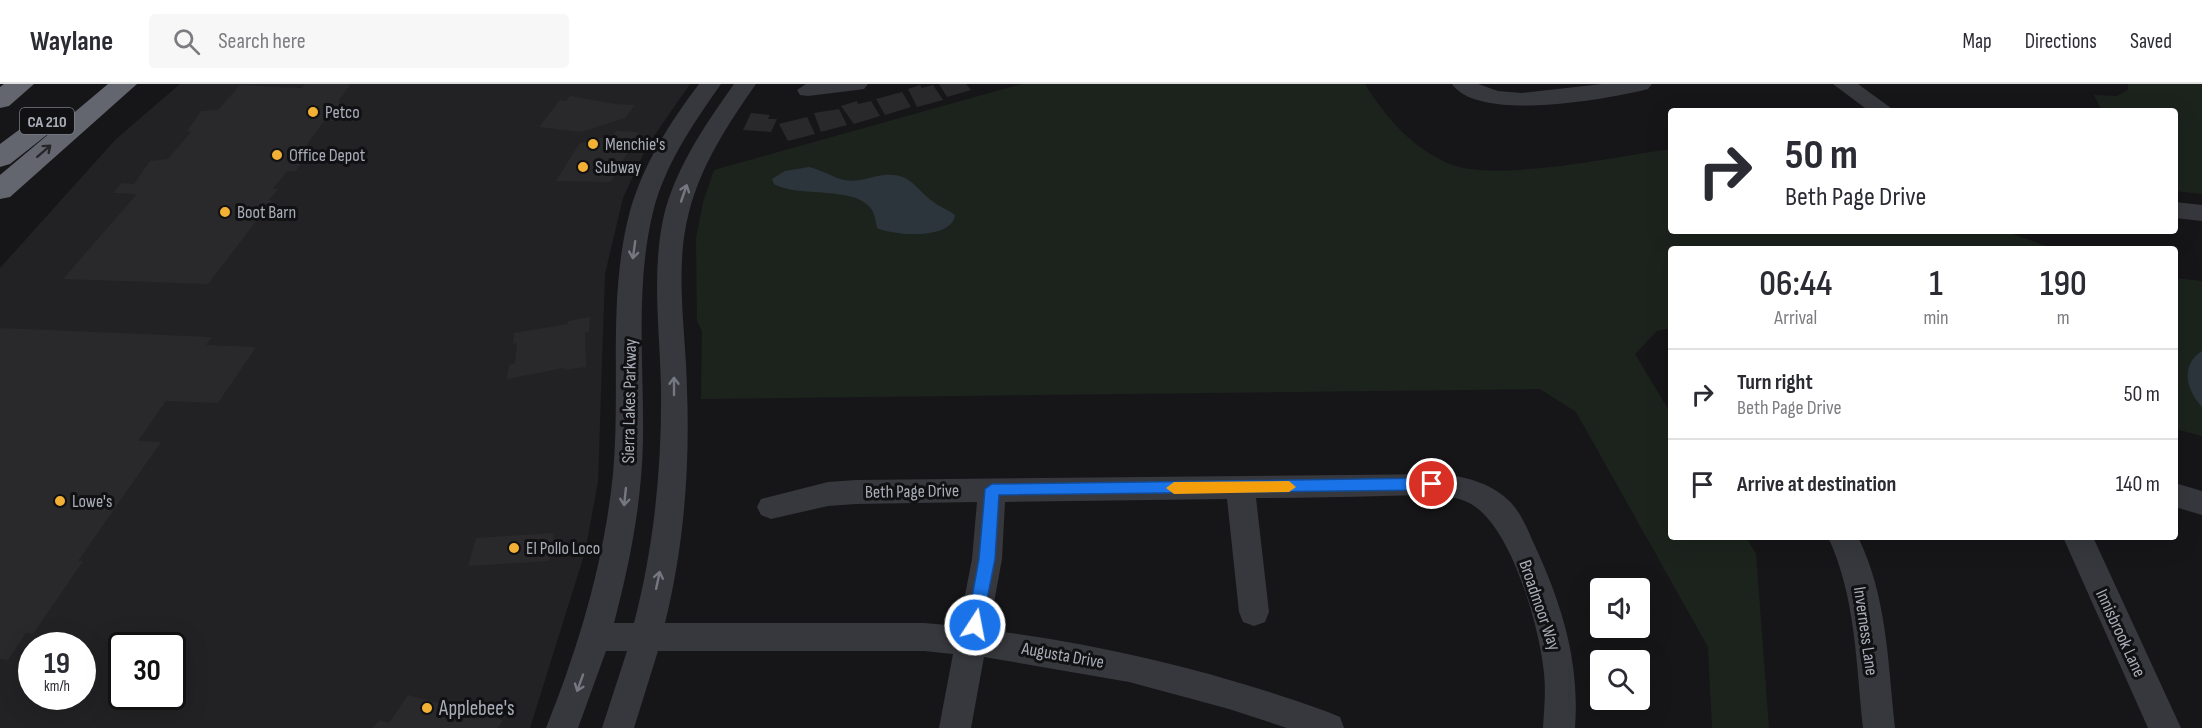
<!DOCTYPE html>
<style>
:root{--surface:#fff;--page:#f7f7f7;--text:#2b2b33;--muted:#7c7c81;--line:#e1e1e2}
body{margin:0;font-family:"Sofia Sans Condensed",sans-serif;background:var(--page);color:var(--text);height:100vh;display:flex;flex-direction:column;font-size:22px;white-space:nowrap}
*{box-sizing:border-box;margin:0}
p{font-size:20px;color:var(--muted)}
.icon{flex:none;width:33px;height:33px;fill:none;stroke:currentColor;stroke-width:2;stroke-linecap:round;stroke-linejoin:round}
.map{position:relative;flex:1;overflow:hidden}
.drawer{position:absolute;left:1668px;top:162px;width:510px;height:294px;display:flex;flex-direction:column;background:var(--surface);border-radius:6px;box-shadow:0 6px 24px #0002}
.drawer>*{flex:none}
.guide{position:absolute;left:1668px;top:24px;width:510px;height:126px;border-radius:6px;box-shadow:0 6px 24px #0002;background:#fff;color:var(--text);overflow:hidden}
.controls{position:absolute;left:1590px;top:494px;display:grid;gap:12px}
.controls a{display:grid;place-items:center;width:60px;height:60px;border-radius:6px;background:var(--surface);box-shadow:0 6px 24px #0002;font-size:30px}
.speed{position:absolute;left:18px;top:548px;display:flex;gap:12px;font-size:30px;font-weight:700;text-align:center}
.speed>*{display:grid;place-content:center;width:78px;height:78px;border-radius:50%;background:var(--surface);box-shadow:0 6px 24px #0002;line-height:1}
.speed small{font-size:15px;font-weight:400}
.speed .limit{border:3px solid #111;border-radius:9px;background:#fff;color:#111}
.pin{position:absolute;display:grid;place-items:center;width:51px;height:51px;color:#fff;margin:-26px;border:3px solid #fff;border-radius:50%;box-shadow:0 2px 6px #0007}
.me{position:absolute;width:66px;margin:-33px;rotate:11deg;stroke-linejoin:round;filter:drop-shadow(0 0 4px #0008)}
.turn{display:flex;align-items:center;gap:21px;height:126px;padding:0 18px;font-size:27px}
.turn .icon{width:78px;height:78px;stroke-width:2.5}
.turn b{display:block;font-size:42px;line-height:51px}
.eta{display:flex;justify-content:space-evenly;align-items:center;height:102px;text-align:center}
.eta b{font-size:36px;font-weight:600;line-height:42px}
ul{padding:0;list-style:none}
li{display:flex;align-items:center;gap:18px;height:90px;padding:0 18px;border-top:2px solid var(--line)}
li div{flex:1}
li b{display:block;font-size:22px}
li em{font-style:normal}
header{display:flex;align-items:center;gap:36px;box-sizing:border-box;height:84px;padding:0 30px;background:var(--surface);border-bottom:2px solid var(--line)}
header strong{font-size:28px}
nav{display:flex;gap:33px;margin-inline-start:auto;font-size:21px}
.search{width:420px;height:54px;background:var(--page);display:flex;align-items:center;gap:15px;box-sizing:border-box;padding:0 21px;border-radius:6px;color:var(--muted);font-size:22px}
.map>svg:first-child{display:block}
.built{fill:#222225;fill-rule:evenodd}
.green{fill:#1c231d}
.water{fill:#2c353c}
.building{fill:#29292c}
.lines{fill:none;stroke-linecap:round;stroke-linejoin:round}
.minor{fill:#37383d;fill-rule:evenodd}
.highway{fill:#63666e;fill-rule:evenodd}
.oneway{stroke:#26262a}
.oneway2{stroke:#757881}
.route{fill:#1a73e8;stroke:#114b97;stroke-width:1.5}
.slow{fill:#f59e0b}
.poi-dot{fill:#f2b134;stroke:#111113;stroke-width:2}
.labels{text-anchor:middle;stroke-width:6;stroke-linejoin:round;paint-order:stroke}
.shield{fill:#111113;stroke:#7b7e86;stroke-width:1.5}
.shield-label{font-size:16px;font-weight:bold;fill:#a8adb8}
.poi-label{font-size:18px;fill:#a8adb8;stroke:#111113;text-anchor:start}
.street-label{font-size:18px;fill:#a8adb8;stroke:#111113}
.near-poi-label{font-size:21px;fill:#a8adb8;stroke:#111113;text-anchor:start}
</style>
<header>
<strong>Waylane</strong>
<div class="search"><svg class="icon" aria-label="search" viewBox="0 0 24 24"><circle cx="10" cy="10" r="6"/><path d="M15 15l6 6"/></svg>Search here</div>
<nav><a>Map</a><a>Directions</a><a>Saved</a></nav>
</header>
<div class="map">
<svg width="2202" height="644" viewBox="0 0 2202 644">
<rect width="100%" height="100%" fill="#161618"/>
<path class="built" d="M180 0H690L647 62 623 114 605 190 598 398 585 468 530 644H0V184L116 55ZM32 561H82V612H32ZM122 561H172V612H122Z"/>
<g class="green">
<path d="M1022 0H1365C1385 33 1413 65 1450 80 1496 99 1618 72 1671 65V147H2004L2055 165H1671V244L1657 247 1635 270 1671 330V453H1746L1756 470 1769 644H1712L1708 563 1576 328 1540 305 701 315 702 247 697 237 696 154 703 119 714 86Z"/>
<polygon points="2128,0 2202,0 2202,110 2175,107 2175,27 2102,27 2094,11 2117,12 2128,6"/>
<polygon points="2175,194 2202,197 2202,352 2175,345"/>
</g>
<g class="water">
<path d="M809 83C822 86 832 93 844 96 859 99 871 92 885 91 910 89 915 104 932 117 939 123 948 125 955 131 952 156 895 152 877 144 876 139 875 131 872 126 857 101 797 114 774 100L772 95 785 87Z"/>
<path d="M2202 267V323C2186 306 2180 281 2202 267Z"/>
</g>
<g class="building">
<polygon points="305,0 351,0 339,16 339,19 346,20 334,37 324,37 301,69 309,69 296,87 287,87 273,105 278,105 269,116 272,117 208,200 63,195 137,110 113,109 122,99 134,100 150,77 168,75 191,48 187,47 201,27 218,26 240,1 302,4"/>
<polygon points="939,0 966,0 971,6 947,13"/>
<polygon points="920,1 922,4 933,1 943,16 917,23 908,5"/>
<polygon points="902,8 911,23 885,31 876,15"/>
<polygon points="570,12 615,20 635,21 625,34 581,48 539,43 560,16 566,17"/>
<polygon points="857,17 858,20 871,17 880,32 854,40 841,22"/>
<polygon points="839,25 847,41 821,48 814,29"/>
<polygon points="751,29 770,31 768,35 777,35 771,48 743,46"/>
<polygon points="807,33 815,50 788,57 779,40"/>
<polygon points="616,47 639,48 611,98 556,97 579,60 614,50"/>
<polygon points="590,233 589,248 585,249 586,283 563,286 564,284 507,295 509,281 515,279 517,259 513,260 514,249 568,240 568,237"/>
<polygon points="0,244 212,253 206,261 256,263 218,319 166,317 138,357 161,358 78,477 83,477 33,550 26,549 8,576 0,575"/>
<polygon points="554,449 553,454 556,454 549,477 468,482 476,454"/>
<polygon points="408,611 503,636 498,644 373,644 379,636 389,639"/>
</g>
<g class="lines">
<g class="minor">
<path d="M699 0H721C693 40 665 80 653 128 635 202 644 280 643 355 642 417 630 479 614 539H634C654 462 662 383 661 304 660 247 651 188 664 131 675 87 701 47 727 10L734 0H756C728 40 701 81 689 128 674 185 686 247 687 305 690 384 684 462 665 539H924L959 542 972 475 977 418 856 420 828 422 771 435 761 431 757 423 761 415 828 398 856 396 1444 390C1466 393 1490 399 1507 415 1521 427 1527 445 1535 462 1562 521 1580 578 1575 644H1543C1544 626 1546 608 1544 589 1540 545 1510 434 1465 417 1440 408 1410 412 1383 412 1341 413 1298 414 1256 414L1269 528 1265 538 1254 542 1243 538 1239 528 1227 415 1005 418 1002 475 989 546C1106 561 1218 588 1328 628L1340 633 1344 644H1287L1229 625 1129 598 984 573 971 644H939L953 570 924 567H658L634 644H602L627 567H606L578 644H546C579 562 604 478 613 390 621 303 607 213 630 127 643 81 670 38 699 0Z"/>
<polygon points="806,0 868,0 864,5 857,6 808,12 800,11 797,6"/>
<path d="M1452 0H1478L1498 7 1521 9 1602 0H1652L1648 5C1608 15 1479 39 1452 0Z"/>
<polygon points="1833,0 1858,0 1895,27 1869,27"/>
<polygon points="2175,118 2202,121 2202,137 2175,134"/>
<polygon points="2175,399 2202,407 2202,431 2175,423"/>
<path d="M1828 453H1858C1887 512 1888 579 1895 644H1863C1856 580 1856 513 1828 453Z"/>
<polygon points="2063,453 2093,453 2181,644 2148,644"/>
</g>
<g class="highway">
<polygon points="4,0 34,0 9,22 0,24 0,3"/>
<polygon points="108,0 137,0 10,113 0,115 0,91"/>
<polygon points="44,32 53,34 57,40 53,46 10,80 0,83 0,60 35,34"/>
</g>
</g>
<defs><path id="oneway-shaft" d="M-6 0H5M1.5-3L5.5 0L1.5 3" fill="none" stroke-width="1.6" stroke-linecap="round" stroke-linejoin="round" transform="scale(1.5)"/></defs>
<use class="oneway" href="#oneway-shaft" transform="translate(44 67) rotate(-41)"/>
<g class="oneway2">
<use href="#oneway-shaft" transform="translate(684 109) rotate(-71)"/>
<use href="#oneway-shaft" transform="translate(634 166) rotate(98)"/>
<use href="#oneway-shaft" transform="translate(674 302) rotate(-90)"/>
<use href="#oneway-shaft" transform="translate(625 413) rotate(96)"/>
<use href="#oneway-shaft" transform="translate(658 496) rotate(-78)"/>
<use href="#oneway-shaft" transform="translate(580 599) rotate(110)"/>
</g>
<polygon class="route" points="1432,394 1439,400 1432,406 999,411 995,475 982,541 980,546 975,548 969,546 967,541 979,475 985,405 992,400"/>
<polygon class="slow" points="1289,397 1296,403 1289,408 1174,410 1166,404 1174,398"/>
<g class="poi-dot">
<circle cx="313" cy="28" r="6"/>
<circle cx="593" cy="60" r="6"/>
<circle cx="277" cy="71" r="6"/>
<circle cx="583" cy="83" r="6"/>
<circle cx="225" cy="128" r="6"/>
<circle cx="60" cy="417" r="6"/>
<circle cx="514" cy="464" r="6"/>
<circle cx="427" cy="624" r="6"/>
</g>
<g class="labels">
<rect class="shield" x="20" y="24" width="54" height="26" rx="4.5"/>
<g class="shield-label">
<text x="47" y="43">CA 210</text>
</g>
<g class="poi-label">
<text x="325" y="34">Petco</text>
<text x="605" y="66">Menchie's</text>
<text x="289" y="77">Office Depot</text>
<text x="595" y="89">Subway</text>
<text x="237" y="134">Boot Barn</text>
<text x="72" y="423">Lowe's</text>
<text x="526" y="470">El Pollo Loco</text>
</g>
<g class="street-label">
<text transform="translate(629 317) rotate(-89)" y="6">Sierra Lakes Parkway</text>
<text transform="translate(912 407) rotate(-1)" y="6">Beth Page Drive</text>
<text transform="translate(1540 521) rotate(71)" y="6">Broadmoor Way</text>
<text transform="translate(1866 547) rotate(82)" y="6">Inverness Lane</text>
<text transform="translate(2121 549) rotate(65)" y="6">Innisbrook Lane</text>
<text transform="translate(1063 571) rotate(10)" y="6">Augusta Drive</text>
</g>
<g class="near-poi-label">
<text x="439" y="631">Applebee's</text>
</g>
</g>
</svg>
<div class="controls">
<a><svg class="icon" aria-label="sound" viewBox="0 0 24 24"><path d="M4 9h4l5-4v14l-5-4H4zM17 9q2 3 0 6"/></svg></a>
<a><svg class="icon" aria-label="search" viewBox="0 0 24 24"><circle cx="10" cy="10" r="6"/><path d="M15 15l6 6"/></svg></a>
</div>
<div class="speed"><div>19<small>km/h</small></div><div class="limit">30</div></div>
<div class="pin" style="left:1432px;top:400px;background:#d93025"><svg class="icon" aria-label="arrive" viewBox="0 0 24 24"><path d="M6 21V4h12l-3 4 3 4H6"/></svg></div>
<svg class="me" style="left:975px;top:541px" viewBox="-20 -20 40 40"><circle r="17" fill="#1a73e8" stroke="#fff" stroke-width="3"/><path d="M0-11L8 9 0 5-8 9z" fill="#fff"/></svg>
<div class="guide">
<div class="turn"><svg class="icon" aria-label="right" viewBox="0 0 24 24"><path d="M7 20v-9h11M14 6l5 5-5 5"/></svg><div><b>50 m</b>Beth Page Drive</div></div>
</div>
<section class="drawer">
<div class="eta">
<div><b>06:44</b><p>Arrival</p></div>
<div><b>1</b><p>min</p></div>
<div><b>190</b><p>m</p></div>
</div>
<ul>
<li><svg class="icon" aria-label="right" viewBox="0 0 24 24"><path d="M7 20v-9h11M14 6l5 5-5 5"/></svg><div><b>Turn right</b><p>Beth Page Drive</p></div><em>50 m</em></li>
<li><svg class="icon" aria-label="arrive" viewBox="0 0 24 24"><path d="M6 21V4h12l-3 4 3 4H6"/></svg><div><b>Arrive at destination</b></div><em>140 m</em></li>
</ul>
</section>
</div>
